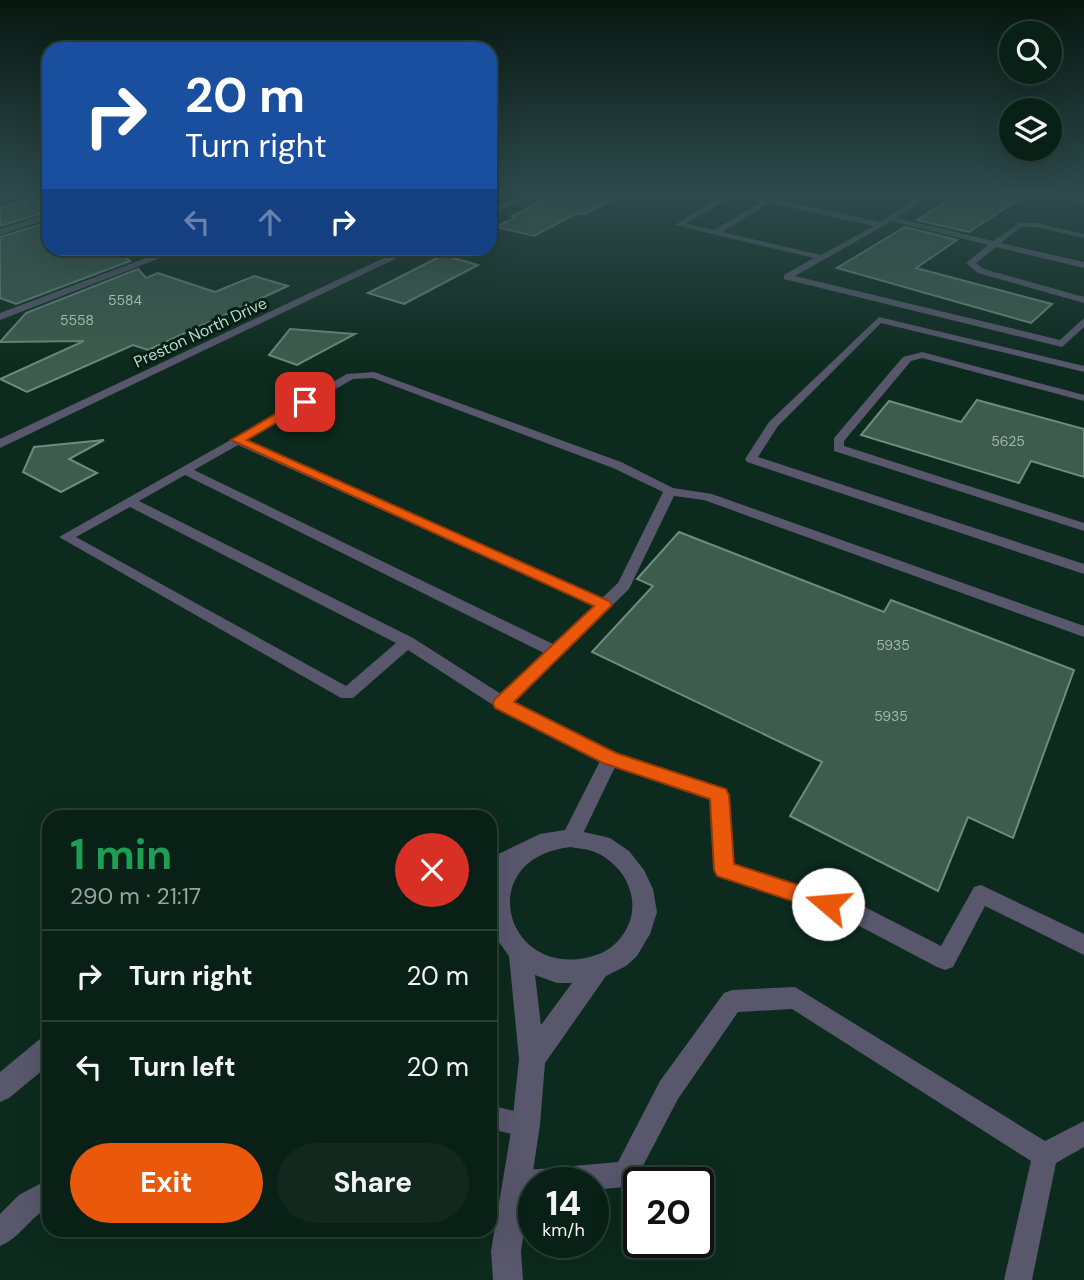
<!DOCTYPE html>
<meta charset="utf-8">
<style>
:root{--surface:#092016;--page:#12281f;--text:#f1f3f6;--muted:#99a3a1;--line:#293e35;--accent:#ea580c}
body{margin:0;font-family:"DM Sans",sans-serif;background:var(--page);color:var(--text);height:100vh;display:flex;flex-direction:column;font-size:26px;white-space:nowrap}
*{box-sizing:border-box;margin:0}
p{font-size:23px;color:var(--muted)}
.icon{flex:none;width:38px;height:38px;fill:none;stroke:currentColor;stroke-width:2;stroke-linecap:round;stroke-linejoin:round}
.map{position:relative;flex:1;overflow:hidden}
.sheet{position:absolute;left:42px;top:810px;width:455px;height:427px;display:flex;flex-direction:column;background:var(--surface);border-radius:21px;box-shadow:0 7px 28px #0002,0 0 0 2px var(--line)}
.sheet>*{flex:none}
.banner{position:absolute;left:42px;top:42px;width:455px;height:214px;border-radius:21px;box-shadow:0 7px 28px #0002,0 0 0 2px var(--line);background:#1a4fa0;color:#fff;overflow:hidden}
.tools{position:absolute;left:999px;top:21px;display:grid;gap:14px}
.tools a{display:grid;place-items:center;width:63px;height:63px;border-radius:50%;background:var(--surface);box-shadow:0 7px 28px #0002,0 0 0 2px var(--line);font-size:35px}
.speed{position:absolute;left:518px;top:1167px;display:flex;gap:14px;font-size:35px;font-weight:700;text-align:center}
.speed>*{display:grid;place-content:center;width:91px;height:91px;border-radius:50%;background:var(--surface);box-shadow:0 7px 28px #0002,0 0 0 2px var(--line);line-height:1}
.speed small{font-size:18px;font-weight:400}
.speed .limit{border:4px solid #111;border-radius:10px;background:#fff;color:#111}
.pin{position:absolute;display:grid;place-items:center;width:60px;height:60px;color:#fff;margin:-30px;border-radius:14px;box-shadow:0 4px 10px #0006}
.me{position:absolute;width:77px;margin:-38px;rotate:288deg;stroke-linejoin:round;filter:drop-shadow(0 0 5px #0008)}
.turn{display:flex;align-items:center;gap:24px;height:147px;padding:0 28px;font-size:32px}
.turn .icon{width:91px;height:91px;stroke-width:2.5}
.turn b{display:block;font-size:49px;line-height:60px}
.lanes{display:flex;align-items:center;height:66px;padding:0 28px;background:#0003;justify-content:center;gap:35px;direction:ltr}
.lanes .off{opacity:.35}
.round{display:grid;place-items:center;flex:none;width:74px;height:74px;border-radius:37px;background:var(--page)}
.summary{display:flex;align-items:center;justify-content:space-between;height:119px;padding:0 28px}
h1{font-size:42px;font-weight:700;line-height:52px;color:#1e9e55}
.button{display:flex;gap:14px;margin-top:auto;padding:14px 28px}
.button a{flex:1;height:80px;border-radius:42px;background:var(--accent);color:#fff;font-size:28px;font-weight:700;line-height:80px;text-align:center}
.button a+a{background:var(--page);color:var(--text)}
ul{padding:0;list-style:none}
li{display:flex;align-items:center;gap:21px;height:91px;padding:0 28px;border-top:2px solid var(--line)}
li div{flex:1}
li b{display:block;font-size:26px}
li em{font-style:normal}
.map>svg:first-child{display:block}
.building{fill:#3e5c4d;stroke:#6c8c7c;stroke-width:2}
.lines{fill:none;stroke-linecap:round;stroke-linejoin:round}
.lane{fill:#58576c;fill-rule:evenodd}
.street{fill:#58576c;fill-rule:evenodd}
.route{fill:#ea580c;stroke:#983908;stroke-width:2}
.labels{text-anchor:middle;stroke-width:6;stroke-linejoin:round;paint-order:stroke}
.number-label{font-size:14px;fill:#a3b8ad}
.far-street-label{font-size:16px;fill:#c5d6cd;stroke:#032014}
</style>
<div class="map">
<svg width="1084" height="1280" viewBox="0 0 1084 1280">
<rect width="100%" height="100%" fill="#0c2a1d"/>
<g class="building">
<polygon points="562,191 627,191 585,214 577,213 534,236 496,227 516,217 512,216"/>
<polygon points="962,191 1022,191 1027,194 969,232 917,220"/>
<polygon points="30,199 49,205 49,211 0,226 0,208"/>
<polygon points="49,222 49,248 117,248 130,261 16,304 0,298 0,237"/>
<polygon points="905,227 957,240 916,268 1052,304 1031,323 837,268"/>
<polygon points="443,255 478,265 404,304 368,293"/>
<polygon points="138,269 146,278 158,273 215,292 254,276 288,286 148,350 133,345 27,392 0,379 84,341 0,342 26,313"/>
<polygon points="290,329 355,334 297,365 269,355"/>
<polygon points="977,400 1084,429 1084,477 1031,461 1019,483 861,435 889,401 961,422"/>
<polygon points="104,440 69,459 97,473 61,492 23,472 34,447"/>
<polygon points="679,532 884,612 891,600 1074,670 1013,838 968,817 938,891 790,816 822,762 592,652 653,586 637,579"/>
</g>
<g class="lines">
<g class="lane">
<path d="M728 191H739L880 222 921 196 904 191H937L897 218 993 241 1019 223H1037L1084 234V238L1037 227H1021L1001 243 1084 262V268L996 247 976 263 984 269 1084 297V303L978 273 966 263 988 245 892 221 795 276 1060 340 1084 318V327L1062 347 784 279V275L814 258 675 225ZM733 196 761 202 714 230 686 224ZM769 203 874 226 821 255 722 232Z"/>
<polygon points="1025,191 1039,191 1084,200 1084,204"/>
<polygon points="879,317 1084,366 1084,372 881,323 778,426 758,457 1084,564 1084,574 747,462 745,459 769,422"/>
<polygon points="922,352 1084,395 1084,401 922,358 911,361 844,441 844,446 1084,523 1084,531 834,451 834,438 903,357"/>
<path d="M374 372 621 462 673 488 712 494 1084 626V637L704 500 674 496 629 589 514 702 616 753 726 790 728 795 734 864 861 905 941 946 974 887 981 885 1084 934V955L985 906 953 967 945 970 937 967 848 920 717 876 714 870 710 800 615 767 578 844 571 846 564 844 561 838 600 761 496 707 408 650 353 698H341L59 537 347 374ZM373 378 613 468 663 492 618 583 602 598 247 440 353 379ZM238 445 594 606 553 644 194 470ZM185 475 544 653 501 694 413 638 139 501ZM130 507 396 643 346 686 76 537Z"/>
<polygon points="795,987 1045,1141 1084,1121 1084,1147 1056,1163 1032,1280 1004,1280 1031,1161 792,1009 738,1012 678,1099 634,1183 625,1187 593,1190 593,1183 534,1183 534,1195 517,1197 508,1193 504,1184 508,1175 517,1171 618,1162 660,1081 724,993 732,990"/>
<polygon points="490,1105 535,1116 538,1125 535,1134 526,1137 490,1129"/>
<path d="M49 1179V1207C30 1217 20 1238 0 1246V1214L19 1195Z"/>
</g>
<g class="street">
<polygon points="530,191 540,191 490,216 490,210"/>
<polygon points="49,213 49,219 0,235 0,229"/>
<polygon points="172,248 186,248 0,320 0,313"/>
<polygon points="405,248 418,248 0,448 0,439"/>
<path d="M571 829 610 838 629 851 644 870 653 889 657 912 650 934 637 956 626 966 606 976 545 1063 540 1125 521 1251 523 1280H493L491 1251 512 1125 519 1059 509 956 496 938 490 923V884L493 877 490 878V858L540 834ZM571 847C580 849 589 849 597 853 628 868 643 904 624 933 613 950 599 956 579 959 501 968 477 857 571 847ZM535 975 557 983H572L541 1025Z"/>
<polygon points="49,1035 49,1065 9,1098 0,1102 0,1072 40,1039"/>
</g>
</g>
<linearGradient id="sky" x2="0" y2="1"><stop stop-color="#071710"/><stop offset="0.52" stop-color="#2e4a4c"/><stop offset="1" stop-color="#2e4a4c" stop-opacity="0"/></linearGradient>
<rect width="1084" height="370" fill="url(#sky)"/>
<polygon class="route" points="301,399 311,402 247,440 609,601 612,605 609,608 514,702 616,753 726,789 729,795 734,864 835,897 838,904 835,910 828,913 717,876 714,870 710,799 603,763 495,708 493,703 495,699 594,606 231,440"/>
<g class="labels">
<g class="number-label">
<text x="125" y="305">5584</text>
<text x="77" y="325">5558</text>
<text x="1008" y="446">5625</text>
<text x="893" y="650">5935</text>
<text x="891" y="721">5935</text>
</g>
<g class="far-street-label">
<text transform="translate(200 332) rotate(-25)" y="6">Preston North Drive</text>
</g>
</g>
</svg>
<div class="tools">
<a><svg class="icon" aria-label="search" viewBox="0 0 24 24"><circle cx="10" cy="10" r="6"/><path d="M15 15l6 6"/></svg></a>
<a><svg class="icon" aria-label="layers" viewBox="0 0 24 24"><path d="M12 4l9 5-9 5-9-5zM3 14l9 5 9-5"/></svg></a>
</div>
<div class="speed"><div>14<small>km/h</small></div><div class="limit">20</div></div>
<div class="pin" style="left:305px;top:402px;background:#d93025"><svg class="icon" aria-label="arrive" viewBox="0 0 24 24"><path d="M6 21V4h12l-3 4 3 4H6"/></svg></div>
<svg class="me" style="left:828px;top:904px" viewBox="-20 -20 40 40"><circle r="19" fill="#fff"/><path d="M0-13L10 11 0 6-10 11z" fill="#ea580c"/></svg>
<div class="banner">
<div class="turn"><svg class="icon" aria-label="right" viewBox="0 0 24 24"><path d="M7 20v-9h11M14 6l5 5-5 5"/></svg><div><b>20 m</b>Turn right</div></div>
<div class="lanes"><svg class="icon off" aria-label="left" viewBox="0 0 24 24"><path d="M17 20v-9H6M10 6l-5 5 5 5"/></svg><svg class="icon off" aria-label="ahead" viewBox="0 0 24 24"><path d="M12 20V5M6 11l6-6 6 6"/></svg><svg class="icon" aria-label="right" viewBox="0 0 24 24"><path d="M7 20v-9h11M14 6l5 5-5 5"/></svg></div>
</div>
<section class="sheet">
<div class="summary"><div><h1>1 min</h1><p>290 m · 21:17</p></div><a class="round" style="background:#d93025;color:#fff"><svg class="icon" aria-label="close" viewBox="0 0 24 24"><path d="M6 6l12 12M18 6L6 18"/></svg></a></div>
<ul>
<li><svg class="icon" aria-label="right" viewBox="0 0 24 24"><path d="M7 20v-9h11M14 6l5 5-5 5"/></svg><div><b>Turn right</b></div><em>20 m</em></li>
<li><svg class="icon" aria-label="left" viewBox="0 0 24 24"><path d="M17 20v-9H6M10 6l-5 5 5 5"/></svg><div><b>Turn left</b></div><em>20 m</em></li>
</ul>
<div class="button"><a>Exit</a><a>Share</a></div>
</section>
</div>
